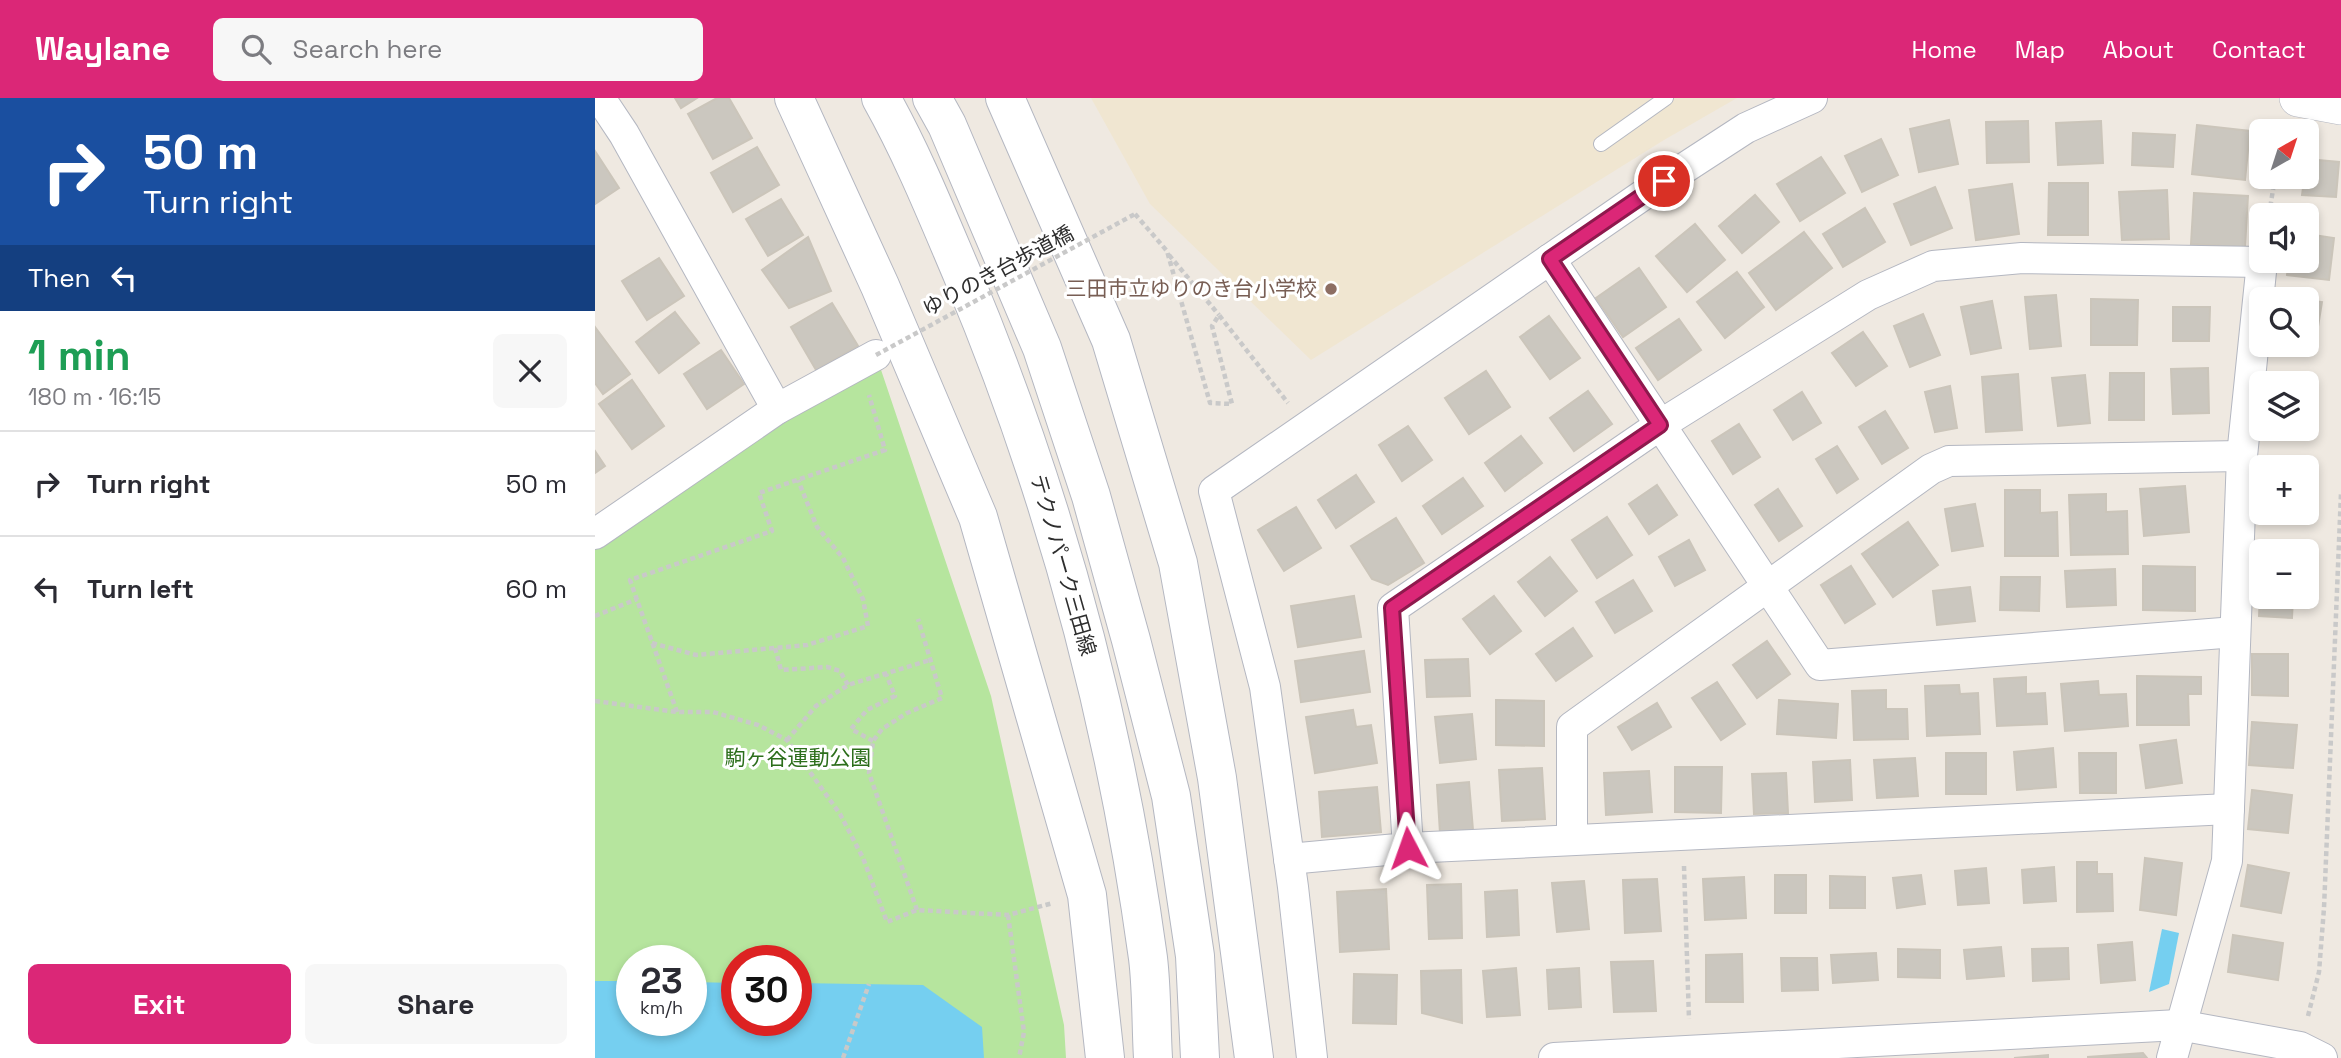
<!DOCTYPE html>
<meta charset="utf-8">
<style>
:root{--surface:#fff;--page:#f7f7f7;--text:#2b2b33;--muted:#7c7c81;--line:#e1e1e2;--accent:#db2777}
body{margin:0;font-family:"Space Grotesk","Noto Sans JP",sans-serif;background:var(--page);color:var(--text);height:100vh;display:flex;flex-direction:column;font-size:26px;white-space:nowrap}
*{box-sizing:border-box;margin:0}
p{font-size:23px;color:var(--muted)}
.icon{flex:none;width:38px;height:38px;fill:none;stroke:currentColor;stroke-width:2;stroke-linecap:round;stroke-linejoin:round}
.map{position:relative;flex:1;overflow:hidden}
.drawer{display:flex;flex-direction:column;background:var(--surface);width:595px}
.drawer>*{flex:none}
.top-card{background:#1a4fa0;color:#fff;overflow:hidden}
.needle{width:46px;rotate:39deg}
.fabs{position:absolute;left:1654px;top:21px;display:grid;gap:14px}
.fabs a{display:grid;place-items:center;width:70px;height:70px;border-radius:10px;background:var(--surface);box-shadow:0 4px 10px #0003;font-size:35px}
.speed{position:absolute;left:21px;top:847px;display:flex;gap:14px;font-size:35px;font-weight:700;text-align:center}
.speed>*{display:grid;place-content:center;width:91px;height:91px;border-radius:50%;background:var(--surface);box-shadow:0 4px 10px #0003;line-height:1}
.speed small{font-size:18px;font-weight:400}
.speed .limit{border:10px solid #d22;background:#fff;color:#111}
.pin{position:absolute;display:grid;place-items:center;width:60px;height:60px;color:#fff;margin:-30px;border:4px solid #fff;border-radius:50%;box-shadow:0 2px 7px #0007}
.me{position:absolute;width:77px;margin:-38px;rotate:356deg;stroke-linejoin:round;filter:drop-shadow(0 0 5px #0008)}
.turn{display:flex;align-items:center;gap:24px;height:147px;padding:0 28px;font-size:32px}
.turn .icon{width:91px;height:91px;stroke-width:2.5}
.turn b{display:block;font-size:49px;line-height:60px}
.then{display:flex;align-items:center;height:66px;padding:0 28px;background:#0003;gap:14px;font-size:26px}
.round{display:grid;place-items:center;flex:none;width:74px;height:74px;border-radius:10px;background:var(--page)}
.overview{display:flex;align-items:center;justify-content:space-between;height:119px;padding:0 28px}
h1{font-size:42px;font-weight:700;line-height:52px;color:#1e9e55}
.action{display:flex;gap:14px;margin-top:auto;padding:14px 28px}
.action a{flex:1;height:80px;border-radius:10px;background:var(--accent);color:#fff;font-size:28px;font-weight:700;line-height:80px;text-align:center}
.action a+a{background:var(--page);color:var(--text)}
ul{padding:0;list-style:none}
li{display:flex;align-items:center;gap:21px;height:105px;padding:0 28px;border-top:2px solid var(--line)}
li div{flex:1}
li b{display:block;font-size:26px}
li em{font-style:normal}
header{display:flex;align-items:center;gap:42px;box-sizing:border-box;height:98px;padding:0 35px;background:var(--accent);color:#fff}
header strong{font-size:33px}
nav{display:flex;gap:38px;margin-inline-start:auto;font-size:24px}
.search{width:490px;height:63px;background:var(--page);display:flex;align-items:center;gap:18px;box-sizing:border-box;padding:0 24px;border-radius:10px;color:var(--muted);font-size:26px}
main{display:flex;flex:1;min-height:0}
.map>svg:first-child{display:block}
.education{fill:#f0e6d1}
.green{fill:#b6e59e;fill-rule:evenodd}
.water{fill:#75cff0}
.building{fill:#cbc7bf;stroke:#cbc5ba;stroke-width:2}
.lines{fill:none;stroke-linecap:round;stroke-linejoin:round}
.service-casing{stroke:#b4b7c1;stroke-width:16}
.minor-casing{stroke:#b4b7c1;stroke-width:32}
.tertiary-casing{stroke:#b4b7c1;stroke-width:38}
.secondary-casing{stroke:#b4b7c1;stroke-width:40}
.path{stroke:#c9c9c9;stroke-width:4.5;stroke-dasharray:5 3.5;stroke-linecap:butt}
.service{stroke:#fff;stroke-width:14}
.minor{stroke:#fff;stroke-width:30}
.tertiary{stroke:#fff;stroke-width:37}
.secondary{stroke:#fff;stroke-width:38}
.path-bridge{stroke:#c9c9c9;stroke-width:4.5;stroke-dasharray:5 3.5;stroke-linecap:butt}
.route-casing{stroke:#8e194d;stroke-width:18}
.route{stroke:#db2777;stroke-width:12}
.education-dot{fill:#8d6e63;stroke:#fff;stroke-width:2.5}
.labels{text-anchor:middle;stroke-width:6;stroke-linejoin:round;paint-order:stroke}
.street-label{font-size:21px;fill:#2e2e2e;stroke:#fff}
.education-label{font-size:21px;fill:#785e54;stroke:#fff;text-anchor:end}
.park-label{font-size:21px;fill:#2c6e1b;stroke:#fff}
</style>
<header>
<strong>Waylane</strong>
<div class="search"><svg class="icon" aria-label="search" viewBox="0 0 24 24"><circle cx="10" cy="10" r="6"/><path d="M15 15l6 6"/></svg>Search here</div>
<nav><a>Home</a><a>Map</a><a>About</a><a>Contact</a></nav>
</header>
<main>
<section class="drawer">
<div class="top-card">
<div class="turn"><svg class="icon" aria-label="right" viewBox="0 0 24 24"><path d="M7 20v-9h11M14 6l5 5-5 5"/></svg><div><b>50 m</b>Turn right</div></div>
<div class="then">Then<svg class="icon" aria-label="left" viewBox="0 0 24 24"><path d="M17 20v-9H6M10 6l-5 5 5 5"/></svg></div>
</div>
<div class="overview"><div><h1>1 min</h1><p>180 m · 16:15</p></div><a class="round"><svg class="icon" aria-label="close" viewBox="0 0 24 24"><path d="M6 6l12 12M18 6L6 18"/></svg></a></div>
<ul>
<li><svg class="icon" aria-label="right" viewBox="0 0 24 24"><path d="M7 20v-9h11M14 6l5 5-5 5"/></svg><div><b>Turn right</b></div><em>50 m</em></li>
<li><svg class="icon" aria-label="left" viewBox="0 0 24 24"><path d="M17 20v-9H6M10 6l-5 5 5 5"/></svg><div><b>Turn left</b></div><em>60 m</em></li>
</ul>
<div class="action"><a>Exit</a><a>Share</a></div>
</section>
<div class="map">
<svg width="1746" height="960" viewBox="0 0 1746 960">
<rect width="100%" height="100%" fill="#efe9e1"/>
<polygon class="education" points="496,0 1142,0 1069,42 716,262 555,106"/>
<path class="green" d="M281 257 396 598 469 927 471 960H0V436ZM37 863H96V922H37ZM142 863H201V922H142Z"/>
<g class="water">
<polygon points="1567,831 1584,835 1574,886 1554,894"/>
<polygon points="0,883 37,883 37,922 96,922 96,884 142,885 142,922 201,922 201,885 328,887 387,929 389,960 0,960"/>
</g>
<g class="building">
<polygon points="80,0 102,0 86,10"/>
<polygon points="122,0 134,0 157,40 118,61 93,16"/>
<polygon points="1354,22 1363,66 1324,74 1315,31"/>
<polygon points="1433,23 1434,64 1392,65 1391,24"/>
<polygon points="1506,23 1508,65 1463,67 1461,25"/>
<polygon points="1602,27 1655,33 1650,82 1597,76"/>
<polygon points="1538,35 1580,37 1578,69 1537,67"/>
<polygon points="1286,41 1303,77 1267,94 1250,58"/>
<polygon points="162,49 184,87 138,114 116,75"/>
<polygon points="0,53 24,90 0,106"/>
<polygon points="1226,59 1250,95 1205,123 1182,86"/>
<polygon points="1712,61 1744,64 1741,99 1707,97"/>
<polygon points="1454,85 1493,85 1493,137 1453,137"/>
<polygon points="1417,86 1424,136 1381,142 1374,92"/>
<polygon points="1340,89 1357,130 1316,147 1299,106"/>
<polygon points="1572,92 1574,141 1527,142 1524,94"/>
<polygon points="1599,95 1653,98 1650,149 1596,146"/>
<polygon points="1160,97 1184,124 1147,155 1124,128"/>
<polygon points="186,101 208,137 173,158 151,121"/>
<polygon points="1270,110 1290,144 1248,169 1228,136"/>
<polygon points="1100,126 1130,162 1092,194 1061,158"/>
<polygon points="1209,134 1237,170 1181,212 1154,175"/>
<polygon points="1712,136 1739,140 1734,182 1692,177 1694,163 1712,163"/>
<polygon points="213,139 236,193 194,210 167,172"/>
<polygon points="64,160 89,198 52,222 27,183"/>
<polygon points="1044,170 1071,209 1028,239 1001,200"/>
<polygon points="1142,174 1169,209 1130,240 1102,204"/>
<polygon points="1461,197 1466,248 1435,251 1430,199"/>
<polygon points="1496,201 1543,202 1542,247 1496,247"/>
<polygon points="1712,202 1727,204 1720,247 1712,245"/>
<polygon points="1397,203 1406,250 1376,256 1366,209"/>
<polygon points="237,205 263,248 221,272 196,229"/>
<polygon points="1578,209 1615,209 1614,243 1578,243"/>
<polygon points="80,214 104,245 64,275 41,244"/>
<polygon points="1328,216 1345,257 1315,269 1299,228"/>
<polygon points="954,218 985,260 955,281 925,239"/>
<polygon points="1084,221 1106,252 1063,282 1041,250"/>
<polygon points="0,229 35,276 8,296 0,285"/>
<polygon points="1268,234 1292,268 1261,288 1237,255"/>
<polygon points="126,252 149,286 112,311 89,276"/>
<polygon points="1613,270 1614,315 1578,316 1576,271"/>
<polygon points="891,273 915,309 874,336 850,300"/>
<polygon points="1515,275 1549,275 1549,322 1514,322"/>
<polygon points="1423,276 1427,332 1391,334 1387,279"/>
<polygon points="1490,277 1495,325 1463,328 1457,280"/>
<polygon points="37,282 69,328 37,351 4,306"/>
<polygon points="1355,288 1362,330 1340,334 1330,294"/>
<polygon points="993,293 1017,326 979,353 955,320"/>
<polygon points="1207,294 1226,325 1198,342 1179,312"/>
<polygon points="1290,313 1313,350 1287,366 1264,329"/>
<polygon points="1144,326 1165,359 1138,376 1117,343"/>
<polygon points="813,328 837,362 807,383 784,347"/>
<polygon points="1674,331 1709,331 1708,337"/>
<polygon points="926,338 947,365 910,393 890,365"/>
<polygon points="1242,348 1263,381 1242,395 1221,361"/>
<polygon points="0,353 10,368 0,375"/>
<polygon points="1673,359 1707,364 1706,369 1672,369"/>
<polygon points="761,377 779,404 741,430 723,402"/>
<polygon points="868,380 888,408 847,436 828,408"/>
<polygon points="1062,387 1082,417 1054,436 1034,406"/>
<polygon points="1590,388 1594,434 1549,438 1545,391"/>
<polygon points="1183,391 1207,428 1184,443 1160,407"/>
<polygon points="1410,392 1445,392 1445,415 1462,414 1463,458 1410,458"/>
<polygon points="1511,396 1511,414 1532,413 1533,456 1476,457 1474,397"/>
<polygon points="1380,406 1388,448 1357,453 1350,411"/>
<polygon points="701,409 726,450 689,473 663,432"/>
<polygon points="1012,419 1037,457 1002,480 977,442"/>
<polygon points="801,420 829,465 793,487 777,481 756,448"/>
<polygon points="1313,424 1343,467 1298,499 1267,456"/>
<polygon points="1094,442 1110,472 1080,488 1064,459"/>
<polygon points="955,459 982,493 950,518 923,484"/>
<polygon points="1256,468 1280,506 1250,525 1226,487"/>
<polygon points="1548,468 1600,469 1600,513 1548,512"/>
<polygon points="1520,471 1521,507 1472,509 1470,473"/>
<polygon points="1666,475 1666,499 1698,499 1697,520 1664,518"/>
<polygon points="1406,479 1445,479 1444,513 1405,512"/>
<polygon points="1038,482 1057,513 1020,535 1001,504"/>
<polygon points="1375,489 1380,523 1342,527 1338,493"/>
<polygon points="759,498 766,539 703,549 696,508"/>
<polygon points="899,498 926,533 895,556 868,521"/>
<polygon points="978,530 997,558 961,583 941,556"/>
<polygon points="1172,543 1195,576 1162,600 1138,567"/>
<polygon points="769,553 775,594 706,604 700,563"/>
<polygon points="1657,556 1693,556 1693,598 1657,597"/>
<polygon points="873,561 875,598 832,599 830,562"/>
<polygon points="1542,578 1606,579 1606,596 1593,596 1594,627 1542,627"/>
<polygon points="1431,579 1431,596 1450,595 1452,626 1402,628 1399,581"/>
<polygon points="1503,583 1504,597 1531,596 1533,628 1470,633 1466,586"/>
<polygon points="1122,584 1150,626 1126,642 1097,600"/>
<polygon points="1364,587 1365,596 1383,595 1385,636 1332,638 1330,588"/>
<polygon points="1291,592 1291,611 1312,611 1313,641 1259,642 1257,593"/>
<polygon points="901,602 949,603 949,648 901,647"/>
<polygon points="1184,602 1243,606 1241,640 1182,636"/>
<polygon points="1062,605 1076,629 1037,652 1023,629"/>
<polygon points="758,612 761,629 776,627 782,665 720,675 711,619"/>
<polygon points="877,616 881,661 845,665 840,619"/>
<polygon points="1657,624 1702,627 1698,670 1654,667"/>
<polygon points="1581,642 1587,685 1551,690 1545,647"/>
<polygon points="1458,650 1461,689 1422,692 1419,654"/>
<rect x="1351" y="655" width="40" height="41"/>
<polygon points="1484,655 1521,655 1521,695 1485,695"/>
<polygon points="1320,660 1323,698 1282,700 1279,662"/>
<polygon points="1255,662 1257,702 1220,704 1218,664"/>
<polygon points="1080,669 1127,669 1126,715 1080,714"/>
<polygon points="947,670 950,721 907,723 904,672"/>
<polygon points="1054,673 1057,714 1011,717 1009,675"/>
<polygon points="1191,675 1193,715 1159,716 1157,676"/>
<polygon points="874,684 878,732 845,735 842,687"/>
<polygon points="782,689 786,734 727,739 724,694"/>
<polygon points="1657,692 1697,697 1693,735 1653,731"/>
<polygon points="1550,760 1587,765 1581,817 1545,812"/>
<polygon points="1482,764 1502,764 1502,776 1517,776 1518,813 1482,814"/>
<polygon points="1653,767 1694,775 1686,815 1646,808"/>
<polygon points="1459,769 1461,803 1429,805 1427,772"/>
<polygon points="1391,770 1394,805 1363,807 1360,773"/>
<rect x="1180" y="777" width="31" height="38"/>
<polygon points="1326,777 1330,806 1302,810 1298,780"/>
<polygon points="1235,778 1270,779 1270,810 1235,810"/>
<polygon points="1149,779 1151,820 1110,822 1108,781"/>
<polygon points="1062,781 1066,833 1030,835 1028,782"/>
<polygon points="989,783 994,831 962,834 957,785"/>
<polygon points="866,786 867,840 834,841 832,787"/>
<polygon points="791,791 794,851 745,854 742,794"/>
<polygon points="922,792 924,837 892,839 890,794"/>
<polygon points="1638,837 1688,845 1683,882 1633,874"/>
<polygon points="1537,844 1540,882 1506,885 1503,847"/>
<polygon points="1406,849 1409,878 1372,881 1369,852"/>
<polygon points="1473,850 1474,881 1438,883 1437,851"/>
<polygon points="1303,851 1345,852 1345,880 1303,879"/>
<polygon points="1281,855 1283,882 1238,885 1236,857"/>
<polygon points="1147,856 1148,904 1111,904 1111,857"/>
<polygon points="1186,860 1222,860 1223,892 1187,893"/>
<polygon points="1058,863 1061,913 1019,914 1016,864"/>
<polygon points="921,870 925,917 892,919 888,873"/>
<polygon points="984,870 986,909 954,911 952,872"/>
<polygon points="866,872 867,925 827,915 826,873"/>
<polygon points="759,876 802,877 801,926 758,925"/>
<polygon points="1548,955 1552,960 1493,960 1493,959"/>
<polygon points="1453,957 1453,960 1419,960"/>
</g>
<g class="lines">
<defs>
<polyline id="service" points="1006,46 1071,0"/>
<g id="minor">
<polyline points="5,0 29,36 182,311"/>
<polyline points="955,161 1225,567 1640,534"/>
<polyline points="0,436 182,311 281,257"/>
<polyline points="977,742 977,629 1336,371 1354,363 1647,358"/>
<polyline points="813,750 1634,711"/>
<polyline points="694,761 813,750 798,510 1065,327 1273,197 1338,168 1427,160 1667,164 1647,358 1632,763 1577,960"/>
<polyline points="717,960 698,789 670,589 619,393 1048,97 1151,30 1217,0"/>
<polyline points="959,960 1584,927 1705,949 1727,960"/>
</g>
<polyline id="tertiary" points="1703,0 1746,8"/>
<g id="secondary">
<polyline points="199,0 285,188 383,419 492,797 510,960"/>
<path d="M286 0C318 57 342 117 368 178 459 395 521 626 553 860 557 893 556 927 558 960"/>
<polyline points="337,0 352,27 447,250 496,398 536,542 576,698 600,858 605,960"/>
<polyline points="410,0 516,242 583,465 622,680 659,960"/>
</g>
</defs>
<use href="#service" class="service-casing"/>
<use href="#minor" class="minor-casing"/>
<use href="#tertiary" class="tertiary-casing"/>
<use href="#secondary" class="secondary-casing"/>
<g class="path">
<polyline points="540,116 572,153 615,305 637,306 617,228 624,217 693,305"/>
<polyline points="1674,117 1680,79"/>
<polyline points="574,157 624,217"/>
<polyline points="0,518 42,501"/>
<polyline points="57,545 101,557 212,547 273,528 268,501 248,460 222,429 203,382"/>
<polyline points="180,550 186,572 232,569 245,573 253,587"/>
<polyline points="0,603 82,614 118,614 163,627 192,642 245,716 268,760 292,824 322,812 413,817 458,805"/>
<polyline points="82,614 35,482 177,433 164,395 290,352 274,297"/>
<polyline points="192,642 221,608 253,587 335,562"/>
<polyline points="278,643 256,631 272,612 300,598 291,576"/>
<polyline points="1089,768 1094,921"/>
<polyline points="322,812 274,675 278,643 287,631 312,615 347,600 323,521"/>
<polyline points="413,817 429,934 424,960"/>
<polyline points="1713,918 1724,874 1729,810 1746,395"/>
<polyline points="248,960 274,886"/>
</g>
<use href="#service" class="service"/>
<use href="#minor" class="minor"/>
<use href="#tertiary" class="tertiary"/>
<use href="#secondary" class="secondary"/>
<polyline class="path-bridge" points="281,257 540,116"/>
</g>
<g class="lines">
<defs>
<polyline id="route" points="813,750 797,510 1065,327 955,161 1069,83"/>
</defs>
<use href="#route" class="route-casing"/>
<use href="#route" class="route"/>
</g>
<circle class="education-dot" cx="736" cy="191" r="7"/>
<g class="labels">
<g class="street-label">
<text transform="translate(403 173) rotate(-28)" y="7">ゆりのき台歩道橋</text>
<text transform="translate(468 467) rotate(74)" y="7">テクノパーク三田線</text>
</g>
<g class="education-label">
<text x="722" y="198">三田市立ゆりのき台小学校</text>
</g>
<g class="park-label">
<text x="203" y="667">駒ヶ谷運動公園</text>
</g>
</g>
</svg>
<div class="fabs">
<a><svg class="needle" viewBox="-14 -14 28 28"><path d="M0-13l5 13h-10z" fill="#e53935"/><path d="M0 13l5-13h-10z" fill="#7c7c81"/></svg></a>
<a><svg class="icon" aria-label="sound" viewBox="0 0 24 24"><path d="M4 9h4l5-4v14l-5-4H4zM17 9q2 3 0 6"/></svg></a>
<a><svg class="icon" aria-label="search" viewBox="0 0 24 24"><circle cx="10" cy="10" r="6"/><path d="M15 15l6 6"/></svg></a>
<a><svg class="icon" aria-label="layers" viewBox="0 0 24 24"><path d="M12 4l9 5-9 5-9-5zM3 14l9 5 9-5"/></svg></a>
<a>+</a>
<a>−</a>
</div>
<div class="speed"><div>23<small>km/h</small></div><div class="limit">30</div></div>
<div class="pin" style="left:1069px;top:83px;background:#d93025"><svg class="icon" aria-label="arrive" viewBox="0 0 24 24"><path d="M6 21V4h12l-3 4 3 4H6"/></svg></div>
<svg class="me" style="left:813px;top:750px" viewBox="-20 -20 40 40"><path d="M0-17L14 15 0 8-14 15z" fill="#db2777" stroke="#fff" stroke-width="4"/></svg>
</div>
</main>
